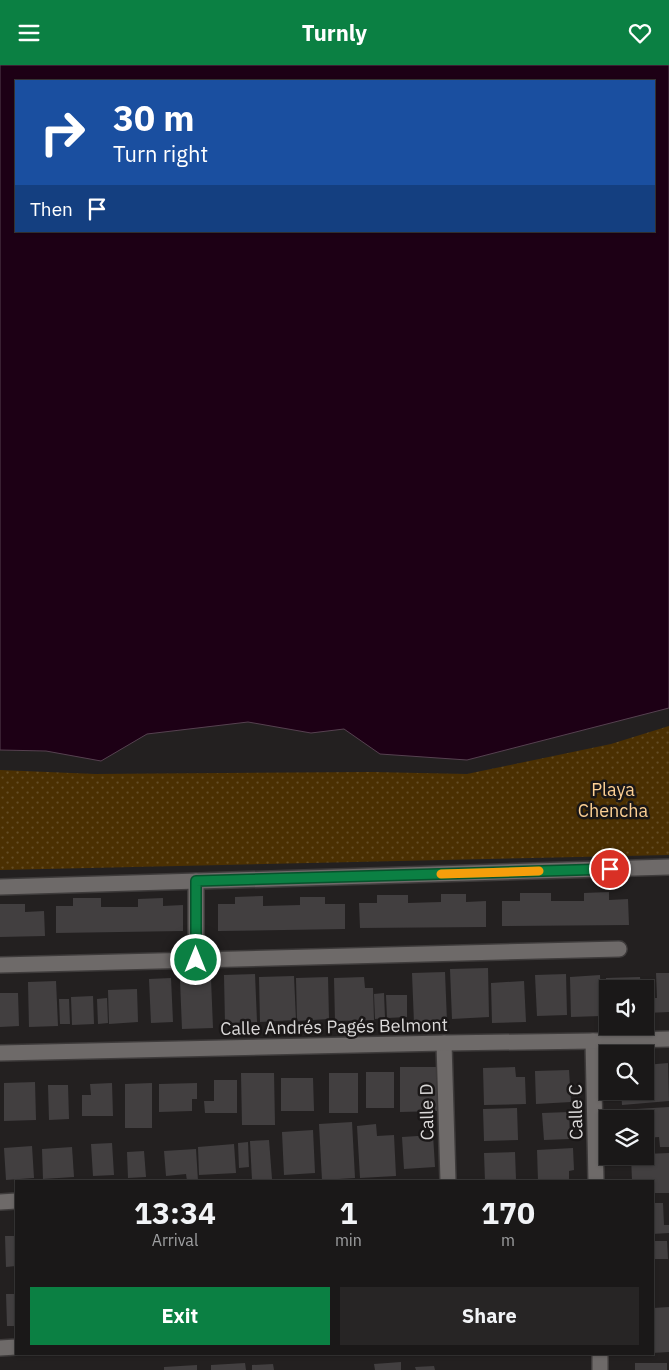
<!DOCTYPE html>
<meta charset="utf-8">
<style>
:root{--surface:#1a1818;--page:#272525;--text:#f1f3f6;--muted:#9fa0a2;--line:#383737;--accent:#0b8043}
body{margin:0;font-family:"IBM Plex Sans",sans-serif;background:var(--page);color:var(--text);height:100vh;display:flex;flex-direction:column;font-size:19px;white-space:nowrap}
*{box-sizing:border-box;margin:0}
p{font-size:16px;color:var(--muted)}
.icon{flex:none;width:28px;height:28px;fill:none;stroke:currentColor;stroke-width:2;stroke-linecap:round;stroke-linejoin:round}
.map{position:relative;flex:1;overflow:hidden}
.drawer{position:absolute;left:15px;top:1115px;width:639px;height:175px;display:flex;flex-direction:column;background:var(--surface);border-radius:0px;box-shadow:0 1px 4px #0004,0 0 0 1px var(--line)}
.drawer>*{flex:none}
.top-card{position:absolute;left:15px;top:15px;width:640px;height:152px;border-radius:0px;box-shadow:0 1px 4px #0004,0 0 0 1px var(--line);background:#1a4fa0;color:#fff;overflow:hidden}
.tools{position:absolute;left:599px;top:915px;display:grid;gap:10px}
.tools a{display:grid;place-items:center;width:55px;height:55px;border-radius:0px;background:var(--surface);box-shadow:0 1px 4px #0004,0 0 0 1px var(--line);font-size:25px}
.pin{position:absolute;display:grid;place-items:center;width:42px;height:42px;color:#fff;margin:-21px;border:2px solid #fff;border-radius:50%;box-shadow:0 1px 5px #0007}
.me{position:absolute;width:55px;margin:-28px;rotate:0deg;stroke-linejoin:round;filter:drop-shadow(0 0 4px #0008)}
.turn{display:flex;align-items:center;gap:18px;height:105px;padding:0 15px;font-size:22px}
.turn .icon{width:65px;height:65px;stroke-width:2.5}
.turn b{display:block;font-size:35px;line-height:42px}
.then{display:flex;align-items:center;height:48px;padding:0 15px;background:#0003;gap:10px;font-size:19px}
.eta{display:flex;justify-content:space-evenly;align-items:center;height:85px;text-align:center}
.eta b{font-size:30px;font-weight:800;line-height:35px}
.action{display:flex;gap:10px;margin-top:auto;padding:10px 15px}
.action a{flex:1;height:58px;border-radius:0px;background:var(--accent);color:#fff;font-size:20px;font-weight:800;line-height:58px;text-align:center}
.action a+a{background:var(--page);color:var(--text)}
header{display:flex;justify-content:space-between;align-items:center;height:65px;padding:0 15px;background:var(--accent);color:#fff;font-size:22px;font-weight:800}
.map>svg:first-child{display:block}
.park{fill:url(#park-dots)}
.water{fill:#1d0015;stroke:#564150;fill-rule:evenodd}
.building{fill:#423f40}
.lines{fill:none;stroke-linecap:round;stroke-linejoin:round}
.street-casing{stroke:#3e3b3b;stroke-width:18}
.street{stroke:#6e6a69;stroke-width:15}
.route-casing{stroke:#07532c;stroke-width:12}
.route{stroke:#0b8043;stroke-width:9}
.slow{stroke:#f59e0b;stroke-width:9}
.labels{text-anchor:middle;stroke-width:5;stroke-linejoin:round;paint-order:stroke}
.park-label{font-size:18px;fill:#fdd094;stroke:#1a1717}
.street-label{font-size:18px;fill:#dad8d8;stroke:#1a1717}
</style>
<header><svg class="icon" aria-label="menu" viewBox="0 0 24 24"><path d="M4 6h16M4 12h16M4 18h16"/></svg>Turnly<svg class="icon" aria-label="heart" viewBox="0 0 24 24"><path d="M12 20l-8-8c-3-5 5-10 8-4 3-6 11-1 8 4z"/></svg></header>
<div class="map">
<svg width="669" height="1305" viewBox="0 0 669 1305">
<defs>
<pattern id="park-dots" width="8" height="8" patternUnits="userSpaceOnUse" patternTransform="scale(1.25)"><rect width="8" height="8" fill="#4b3002"/><path d="M2 2h.1M6 6h.1" fill="none" stroke="#644d26" stroke-width="1.8" stroke-linecap="round"/></pattern>
</defs>
<rect width="100%" height="100%" fill="#232020"/>
<polygon class="park" points="669,661 669,790 0,805 0,705 95,709 372,707 467,709 611,679"/>
<path class="water" d="M0 0H669V643L467 695 380 689 344 664 311 668 248 657 147 669 101 696 46 686 0 685ZM16 16H654V166H16Z"/>
<g class="building">
<polygon points="609,827 609,835 628,834 629,860 502,861 502,836 520,836 520,828 551,828 551,836 584,836 584,828"/>
<polygon points="441,829 466,829 466,837 486,836 486,862 360,863 359,838 377,838 377,830 408,830 408,838 441,837"/>
<polygon points="263,831 263,841 300,840 300,832 325,832 325,839 345,839 345,864 218,866 218,839 235,839 235,832"/>
<polygon points="73,833 101,833 101,842 138,842 138,834 163,833 163,841 183,840 183,866 56,868 56,841 73,841"/>
<polygon points="0,839 25,839 25,847 44,846 45,871 0,872"/>
<polygon points="488,903 489,952 452,954 450,904"/>
<polygon points="445,907 447,957 414,958 412,908"/>
<polygon points="656,908 669,908 669,947 647,948 646,933 657,933"/>
<polygon points="255,909 257,957 225,958 224,910"/>
<polygon points="566,909 567,950 537,951 535,910"/>
<polygon points="600,910 601,951 571,952 570,912"/>
<polygon points="294,911 296,955 260,957 259,912"/>
<polygon points="328,912 329,954 297,956 296,913"/>
<polygon points="364,912 365,923 373,923 374,955 335,956 334,913"/>
<polygon points="640,912 641,924 606,924 606,913"/>
<polygon points="171,913 173,957 151,958 149,914"/>
<polygon points="211,914 213,963 182,964 180,915"/>
<polygon points="56,916 58,961 29,962 28,917"/>
<polygon points="524,916 526,957 492,958 491,918"/>
<polygon points="137,924 138,957 109,959 108,925"/>
<polygon points="0,928 18,928 19,961 0,962"/>
<polygon points="384,928 385,953 375,954 374,929"/>
<polygon points="386,930 407,930 407,952 387,953"/>
<polygon points="93,931 94,959 72,960 71,932"/>
<polygon points="107,933 108,958 98,959 97,934"/>
<polygon points="59,934 69,934 70,959 60,959"/>
<polygon points="668,998 669,1036 622,1040 621,1026 645,1026 645,1000"/>
<polygon points="400,1002 437,1002 438,1046 400,1047"/>
<polygon points="515,1002 516,1012 525,1012 526,1039 484,1040 483,1003"/>
<polygon points="569,1005 571,1037 536,1039 535,1006"/>
<rect x="366" y="1007" width="28" height="36"/>
<polygon points="241,1008 274,1008 275,1060 242,1060"/>
<rect x="329" y="1008" width="29" height="40"/>
<polygon points="281,1013 313,1013 314,1046 281,1046"/>
<polygon points="214,1015 237,1015 237,1048 205,1048 204,1036 214,1036"/>
<polygon points="35,1017 36,1055 4,1056 4,1018"/>
<polygon points="112,1018 113,1051 82,1051 82,1030 91,1030 90,1019"/>
<polygon points="152,1018 152,1063 125,1063 125,1019"/>
<polygon points="197,1018 197,1034 192,1034 192,1046 159,1047 159,1019"/>
<polygon points="48,1020 68,1020 69,1054 49,1055"/>
<polygon points="669,1042 669,1082 660,1082 659,1072 645,1073 645,1054 620,1054 620,1045"/>
<polygon points="517,1043 518,1075 484,1076 483,1044"/>
<polygon points="569,1047 570,1074 544,1075 542,1048"/>
<polygon points="352,1057 355,1113 322,1115 319,1059"/>
<polygon points="376,1059 377,1071 394,1070 396,1111 360,1113 357,1061"/>
<polygon points="313,1065 315,1108 284,1110 282,1067"/>
<polygon points="433,1070 435,1102 404,1104 402,1072"/>
<polygon points="269,1075 272,1114 252,1115 250,1076"/>
<polygon points="248,1077 249,1102 239,1103 238,1078"/>
<polygon points="112,1078 114,1110 93,1111 91,1079"/>
<polygon points="234,1079 236,1108 199,1110 198,1082"/>
<polygon points="32,1081 34,1113 6,1115 4,1083"/>
<polygon points="72,1082 74,1112 43,1114 42,1084"/>
<polygon points="573,1083 574,1105 569,1106 569,1116 538,1116 537,1085"/>
<polygon points="196,1084 198,1116 187,1116 186,1109 166,1111 164,1086"/>
<polygon points="144,1086 146,1112 128,1113 127,1087"/>
<polygon points="515,1087 516,1115 485,1116 484,1088"/>
<polygon points="669,1088 669,1128 652,1128 652,1116 632,1116 631,1091 645,1091 645,1089"/>
<polygon points="652,1138 663,1138 664,1160 669,1160 669,1168 652,1169"/>
<polygon points="5,1171 16,1171 16,1201 6,1202"/>
<polygon points="652,1176 667,1176 668,1194 652,1194"/>
<polygon points="6,1229 16,1229 16,1261 7,1261"/>
<polygon points="669,1242 669,1287 652,1288 653,1243"/>
<polygon points="401,1297 401,1305 375,1305 374,1299"/>
<polygon points="245,1298 246,1305 211,1305 211,1300"/>
<rect x="635" y="1298" width="32" height="7"/>
<polygon points="273,1299 274,1305 252,1305 252,1300"/>
<polygon points="197,1300 197,1305 164,1305 164,1302"/>
<polygon points="434,1301 435,1305 416,1305 415,1302"/>
</g>
<g class="lines">
<defs>
<g id="street">
<polyline points="196,816 196,895"/>
<polyline points="0,822 669,802"/>
<polyline points="0,900 619,884"/>
<polyline points="593,976 596,1116"/>
<polyline points="444,978 448,1116"/>
<polyline points="0,988 444,978 593,976 669,974"/>
<polyline points="0,1137 16,1136"/>
<polyline points="0,1283 16,1282"/>
<polyline points="600,1289 600,1305"/>
</g>
</defs>
<use href="#street" class="street-casing"/>
<use href="#street" class="street"/>
</g>
<g class="lines">
<defs>
<polyline id="route" points="196,895 196,816 610,804"/>
</defs>
<use href="#route" class="route-casing"/>
<use href="#route" class="route"/>
<polyline class="slow" points="441,809 539,806"/>
</g>
<g class="labels">
<g class="park-label">
<text x="613" y="731">Playa<tspan x="613" dy="21">Chencha</tspan></text>
</g>
<g class="street-label">
<text transform="translate(334 962) rotate(-1)" y="6">Calle Andrés Pagés Belmont</text>
<text transform="translate(427 1047) rotate(-91)" y="6">Calle D</text>
<text transform="translate(576 1047) rotate(-91)" y="6">Calle C</text>
</g>
</g>
</svg>
<div class="tools">
<a><svg class="icon" aria-label="sound" viewBox="0 0 24 24"><path d="M4 9h4l5-4v14l-5-4H4zM17 9q2 3 0 6"/></svg></a>
<a><svg class="icon" aria-label="search" viewBox="0 0 24 24"><circle cx="10" cy="10" r="6"/><path d="M15 15l6 6"/></svg></a>
<a><svg class="icon" aria-label="layers" viewBox="0 0 24 24"><path d="M12 4l9 5-9 5-9-5zM3 14l9 5 9-5"/></svg></a>
</div>
<div class="pin" style="left:610px;top:804px;background:#d93025"><svg class="icon" aria-label="arrive" viewBox="0 0 24 24"><path d="M6 21V4h12l-3 4 3 4H6"/></svg></div>
<svg class="me" style="left:196px;top:895px" viewBox="-20 -20 40 40"><circle r="17" fill="#0b8043" stroke="#fff" stroke-width="3"/><path d="M0-11L8 9 0 5-8 9z" fill="#fff"/></svg>
<div class="top-card">
<div class="turn"><svg class="icon" aria-label="right" viewBox="0 0 24 24"><path d="M7 20v-9h11M14 6l5 5-5 5"/></svg><div><b>30 m</b>Turn right</div></div>
<div class="then">Then<svg class="icon" aria-label="arrive" viewBox="0 0 24 24"><path d="M6 21V4h12l-3 4 3 4H6"/></svg></div>
</div>
<section class="drawer">
<div class="eta">
<div><b>13:34</b><p>Arrival</p></div>
<div><b>1</b><p>min</p></div>
<div><b>170</b><p>m</p></div>
</div>
<div class="action"><a>Exit</a><a>Share</a></div>
</section>
</div>
